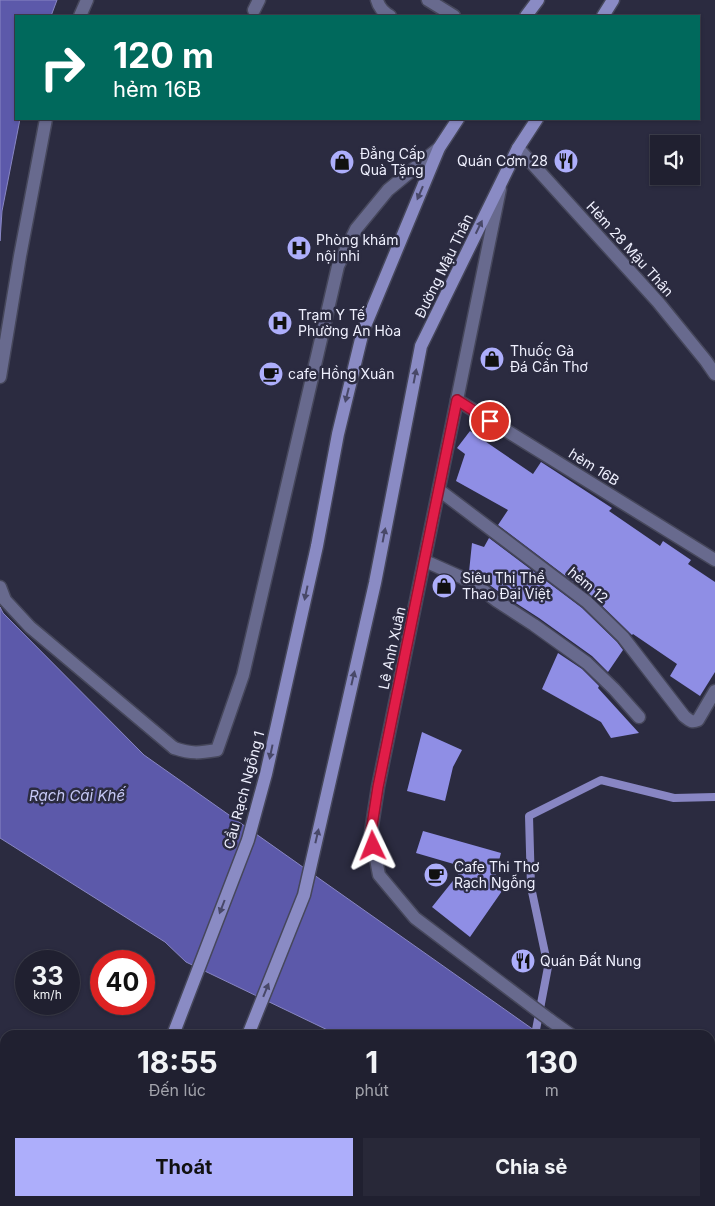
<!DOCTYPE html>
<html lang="vi">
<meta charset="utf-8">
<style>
:root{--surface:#202030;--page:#282838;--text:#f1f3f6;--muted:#a2a3ab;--line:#3d3e4c;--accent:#adaefb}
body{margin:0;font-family:Inter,sans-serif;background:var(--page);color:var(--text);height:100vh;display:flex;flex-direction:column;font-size:19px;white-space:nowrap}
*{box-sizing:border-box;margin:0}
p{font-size:16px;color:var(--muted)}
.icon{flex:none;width:28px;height:28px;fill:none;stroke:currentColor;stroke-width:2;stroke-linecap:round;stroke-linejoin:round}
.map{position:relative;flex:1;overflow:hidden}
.details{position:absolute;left:0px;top:1030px;width:715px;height:176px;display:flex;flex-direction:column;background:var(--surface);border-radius:15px 15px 0 0;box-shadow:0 1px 4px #0004,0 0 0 1px var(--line)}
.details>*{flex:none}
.hud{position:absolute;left:15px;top:15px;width:685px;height:105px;border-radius:0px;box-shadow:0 1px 4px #0004,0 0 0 1px var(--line);background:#00695c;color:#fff;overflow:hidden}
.fabs{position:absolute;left:650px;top:135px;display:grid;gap:10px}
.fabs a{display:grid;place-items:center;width:50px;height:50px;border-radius:0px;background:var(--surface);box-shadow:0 1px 4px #0004,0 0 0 1px var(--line);font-size:25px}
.speed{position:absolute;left:15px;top:950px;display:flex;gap:10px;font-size:25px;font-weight:700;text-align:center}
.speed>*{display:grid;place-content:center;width:65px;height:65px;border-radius:50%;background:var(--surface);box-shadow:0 1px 4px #0004,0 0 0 1px var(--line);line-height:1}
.speed small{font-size:12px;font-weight:400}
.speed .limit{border:8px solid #d22;background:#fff;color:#111}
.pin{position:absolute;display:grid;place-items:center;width:42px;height:42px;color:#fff;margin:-21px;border:2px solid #fff;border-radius:50%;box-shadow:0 1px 5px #0007}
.me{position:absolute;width:55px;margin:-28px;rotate:358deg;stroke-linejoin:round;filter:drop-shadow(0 0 4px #0008)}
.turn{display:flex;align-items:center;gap:18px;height:105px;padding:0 15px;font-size:22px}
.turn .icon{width:65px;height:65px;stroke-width:2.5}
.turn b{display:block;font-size:35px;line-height:42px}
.eta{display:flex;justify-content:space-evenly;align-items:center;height:85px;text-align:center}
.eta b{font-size:30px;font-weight:700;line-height:35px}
.primary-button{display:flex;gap:10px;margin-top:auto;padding:10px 15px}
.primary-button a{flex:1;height:58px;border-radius:0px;background:var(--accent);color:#111;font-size:20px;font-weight:700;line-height:58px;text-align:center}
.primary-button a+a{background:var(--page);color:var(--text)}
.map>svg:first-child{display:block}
.water{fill:#5c59aa;stroke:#8886c3}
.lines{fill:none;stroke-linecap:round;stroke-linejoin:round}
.stream{stroke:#8886c3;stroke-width:8}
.building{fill:#8f8ee5}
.minor-casing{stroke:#46475b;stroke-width:15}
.tertiary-casing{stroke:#46475b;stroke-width:15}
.secondary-casing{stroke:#46475b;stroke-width:15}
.minor{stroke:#686a8e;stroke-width:12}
.tertiary{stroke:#686a8e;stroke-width:12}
.secondary{stroke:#8a8bc4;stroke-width:12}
.oneway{fill:#484868}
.route-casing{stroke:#92132f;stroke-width:12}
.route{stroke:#e11d48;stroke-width:9}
.labels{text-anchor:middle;stroke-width:5;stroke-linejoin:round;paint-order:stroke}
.poi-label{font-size:14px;fill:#eff0fe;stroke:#2b2b40;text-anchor:start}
.street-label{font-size:14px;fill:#eff0fe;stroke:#2b2b40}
.water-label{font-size:15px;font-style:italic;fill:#c6c8f5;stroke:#2b2b40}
</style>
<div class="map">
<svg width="715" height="1206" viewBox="0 0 715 1206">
<rect width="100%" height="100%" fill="#2b2b40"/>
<g class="water">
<polygon points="0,0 57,0 51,16 16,16 16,119 20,119 2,211 0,241"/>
<polygon points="0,607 3,613 144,755 541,1035 338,1035 186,962 165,942 0,838"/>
<polygon points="454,1201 646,1201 647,1206 457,1206"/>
</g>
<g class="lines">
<polyline class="stream" points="535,1035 548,967 531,887 529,816 601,780 674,798 715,797"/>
</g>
<g class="building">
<polygon points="470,431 533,474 541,462 612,508 609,511 660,546 663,541 691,560 688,564 715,582 715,672 700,696 670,676 677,664 633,634 632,635 592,596 498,525 508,510 456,481 465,454 457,448"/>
<polygon points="489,538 582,608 617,642 623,650 608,672 592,656 539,618 502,594 484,581 469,572 472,543 484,547"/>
<polygon points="558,653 582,669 599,686 598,688 639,733 611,738 601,722 542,689"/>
<polygon points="422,732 462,750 453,767 445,801 407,791"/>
<polygon points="423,831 501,853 495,876 509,881 470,937 432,907 464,867 416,853"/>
</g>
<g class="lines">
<defs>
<g id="minor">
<path d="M377 0C379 8 383 12 390 16"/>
<polyline points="428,0 454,16"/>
<polyline points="254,10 259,0"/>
<polyline points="518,148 658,302 706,361 715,374"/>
<polyline points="457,400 715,560"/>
<path d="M439 490 587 602 623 637 684 716C689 720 691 723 698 720L715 691"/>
<polyline points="425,561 463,578 480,588 497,601 534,625 587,663 614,689 639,717"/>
<path d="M174 748C192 754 199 753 217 750L243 675 338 266 356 229 388 190 439 148"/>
<polyline points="550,1020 571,1035"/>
<polyline points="671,1201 672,1206"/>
</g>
<g id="tertiary">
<polyline points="80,16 87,0"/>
<polyline points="500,189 378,787 371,832 379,875 415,918 550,1020"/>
<polyline points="0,377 20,256 46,119"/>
<polyline points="0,587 5,600 30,627 174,748"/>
<polyline points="305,1201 312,1206"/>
<polyline points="32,1206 35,1201"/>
<polyline points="211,1206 214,1201"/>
</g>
<g id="secondary">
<polyline points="526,16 538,0"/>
<polyline points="603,16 613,0"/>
<polyline points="173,1035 248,840 266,774 317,546 338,434 363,331 439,148 458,119"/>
<polyline points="248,1035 304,895 375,583 421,346 518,148 537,119"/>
<polyline points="67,1206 70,1201"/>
<polyline points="150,1206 153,1201"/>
</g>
</defs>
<use href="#minor" class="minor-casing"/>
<use href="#tertiary" class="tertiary-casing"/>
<use href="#secondary" class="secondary-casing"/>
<use href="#minor" class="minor"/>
<use href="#tertiary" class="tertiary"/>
<use href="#secondary" class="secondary"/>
</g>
<defs><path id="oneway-solid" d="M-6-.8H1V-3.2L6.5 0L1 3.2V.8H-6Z" transform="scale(1.25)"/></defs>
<g class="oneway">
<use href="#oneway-solid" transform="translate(420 193) rotate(113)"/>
<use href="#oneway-solid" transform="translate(479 227) rotate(-64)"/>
<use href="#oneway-solid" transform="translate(415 376) rotate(-79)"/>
<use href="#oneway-solid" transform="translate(347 395) rotate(104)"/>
<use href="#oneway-solid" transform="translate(384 535) rotate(-79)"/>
<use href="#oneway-solid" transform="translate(306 593) rotate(102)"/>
<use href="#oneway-solid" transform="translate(353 678) rotate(-77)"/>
<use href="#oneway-solid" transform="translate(271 752) rotate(102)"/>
<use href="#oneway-solid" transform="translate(317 836) rotate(-77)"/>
<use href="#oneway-solid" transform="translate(222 907) rotate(111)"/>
<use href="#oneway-solid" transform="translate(266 990) rotate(-68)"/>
</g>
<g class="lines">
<defs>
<polyline id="route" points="373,846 371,832 378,787 457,400 490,421"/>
</defs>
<use href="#route" class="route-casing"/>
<use href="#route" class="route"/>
</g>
<defs>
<symbol id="restaurant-disc" viewBox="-11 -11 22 22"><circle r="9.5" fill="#adaefb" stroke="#2b2b40"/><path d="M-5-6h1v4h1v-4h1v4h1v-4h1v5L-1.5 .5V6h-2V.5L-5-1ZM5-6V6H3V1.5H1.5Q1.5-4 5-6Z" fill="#111"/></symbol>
<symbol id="shop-disc" viewBox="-11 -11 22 22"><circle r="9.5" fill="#adaefb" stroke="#2b2b40"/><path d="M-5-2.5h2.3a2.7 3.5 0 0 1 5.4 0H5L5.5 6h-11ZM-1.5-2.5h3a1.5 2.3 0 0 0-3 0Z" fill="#111"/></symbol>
<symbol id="hospital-disc" viewBox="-11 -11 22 22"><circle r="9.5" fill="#adaefb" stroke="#2b2b40"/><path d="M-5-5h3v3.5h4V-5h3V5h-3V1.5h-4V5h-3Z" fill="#111"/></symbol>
<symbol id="cafe-disc" viewBox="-11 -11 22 22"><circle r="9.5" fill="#adaefb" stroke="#2b2b40"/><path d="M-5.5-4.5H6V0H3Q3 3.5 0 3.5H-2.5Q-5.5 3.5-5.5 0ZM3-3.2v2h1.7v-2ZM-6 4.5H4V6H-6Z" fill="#111"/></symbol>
</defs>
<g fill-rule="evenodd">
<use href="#restaurant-disc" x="552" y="147" width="28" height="28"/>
<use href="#shop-disc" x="328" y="148" width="28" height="28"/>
<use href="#hospital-disc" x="285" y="234" width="28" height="28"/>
<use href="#hospital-disc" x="266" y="309" width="28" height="28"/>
<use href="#shop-disc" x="478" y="345" width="28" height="28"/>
<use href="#cafe-disc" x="257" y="360" width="28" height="28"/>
<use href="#shop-disc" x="430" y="572" width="28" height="28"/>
<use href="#cafe-disc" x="422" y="861" width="28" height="28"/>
<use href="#restaurant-disc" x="509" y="947" width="28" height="28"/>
</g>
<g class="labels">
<g class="poi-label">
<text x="360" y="159">Đẳng Cấp<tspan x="360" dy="16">Quà Tặng</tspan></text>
<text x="548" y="166" text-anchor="end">Quán Cơm 28</text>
<text x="316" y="245">Phòng khám<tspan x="316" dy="16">nội nhi</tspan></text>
<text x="298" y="320">Trạm Y Tế<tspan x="298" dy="16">Phường An Hòa</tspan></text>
<text x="510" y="356">Thuốc Gà<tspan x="510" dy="16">Đá Cần Thơ</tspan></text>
<text x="288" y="379">cafe Hồng Xuân</text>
<text x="462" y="583">Siêu Thị Thể<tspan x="462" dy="16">Thao Đại Việt</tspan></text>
<text x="454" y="872">Cafe Thi Thơ<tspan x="454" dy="16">Rạch Ngỗng</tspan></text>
<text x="540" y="966">Quán Đất Nung</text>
</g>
<g class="street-label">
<text transform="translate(630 249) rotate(48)" y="5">Hẻm 28 Mậu Thân</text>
<text transform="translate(444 266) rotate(-64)" y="5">Đường Mậu Thân</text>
<text transform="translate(594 467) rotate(32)" y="5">hẻm 16B</text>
<text transform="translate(588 585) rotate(40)" y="5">hẻm 12</text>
<text transform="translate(392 648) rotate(-78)" y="5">Lê Anh Xuân</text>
<text transform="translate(244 790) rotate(-75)" y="5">Cầu Rạch Ngỗng 1</text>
</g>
<g class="water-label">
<text x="77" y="801">Rạch Cái Khế</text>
</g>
</g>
</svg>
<div class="fabs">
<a><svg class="icon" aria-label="sound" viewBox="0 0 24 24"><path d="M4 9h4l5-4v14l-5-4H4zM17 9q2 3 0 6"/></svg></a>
</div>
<div class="speed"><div>33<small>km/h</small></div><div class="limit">40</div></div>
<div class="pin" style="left:490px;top:421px;background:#d93025"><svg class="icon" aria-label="arrive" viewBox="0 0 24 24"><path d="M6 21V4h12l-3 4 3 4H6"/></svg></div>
<svg class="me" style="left:373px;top:846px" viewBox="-20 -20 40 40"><path d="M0-17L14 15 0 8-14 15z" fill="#e11d48" stroke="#fff" stroke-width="4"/></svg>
<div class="hud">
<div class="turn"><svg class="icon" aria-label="right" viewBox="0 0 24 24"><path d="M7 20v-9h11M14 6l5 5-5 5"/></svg><div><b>120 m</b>hẻm 16B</div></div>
</div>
<section class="details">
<div class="eta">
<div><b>18:55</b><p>Đến lúc</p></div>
<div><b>1</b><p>phút</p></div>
<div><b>130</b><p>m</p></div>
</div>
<div class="primary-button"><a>Thoát</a><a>Chia sẻ</a></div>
</section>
</div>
